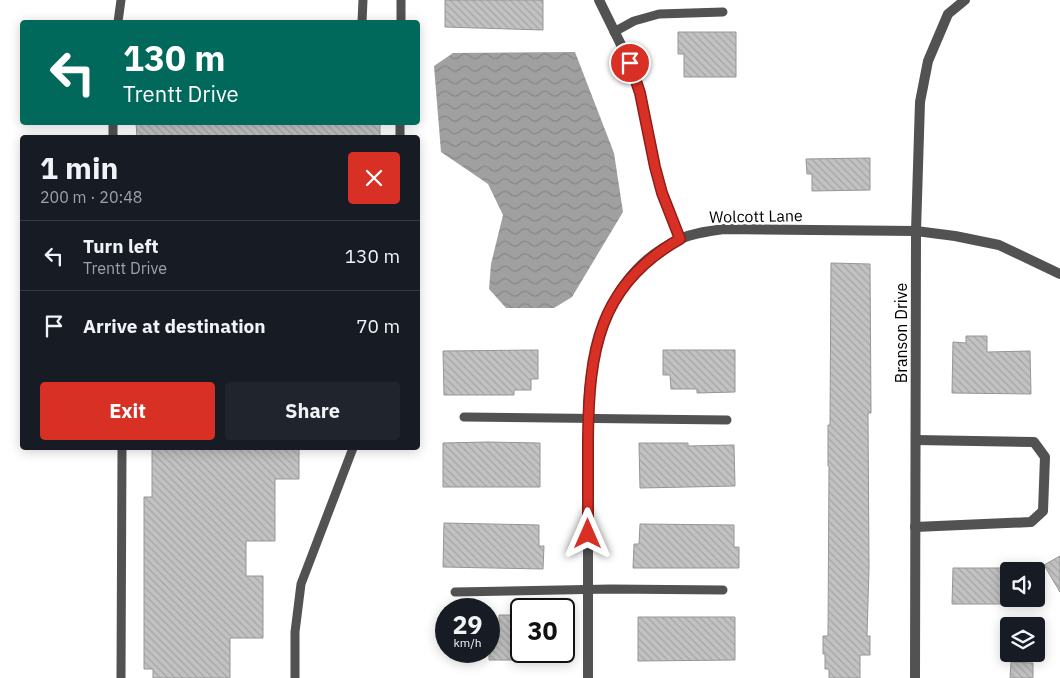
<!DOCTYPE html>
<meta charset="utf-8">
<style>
:root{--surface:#171b24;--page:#20242c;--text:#f1f3f6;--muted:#9ea1a6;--line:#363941;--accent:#d93025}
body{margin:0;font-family:"IBM Plex Sans",sans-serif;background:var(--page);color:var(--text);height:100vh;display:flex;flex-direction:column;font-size:19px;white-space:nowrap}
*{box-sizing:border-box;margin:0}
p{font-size:16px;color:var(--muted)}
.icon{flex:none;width:28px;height:28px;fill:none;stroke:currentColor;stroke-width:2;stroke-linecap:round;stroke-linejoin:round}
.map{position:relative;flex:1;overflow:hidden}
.panel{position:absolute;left:20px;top:135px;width:400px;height:315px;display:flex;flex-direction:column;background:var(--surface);border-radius:5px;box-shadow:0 2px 12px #0003}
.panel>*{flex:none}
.hud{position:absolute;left:20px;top:20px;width:400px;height:105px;border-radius:5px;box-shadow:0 2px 12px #0003;background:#00695c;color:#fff;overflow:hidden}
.fabs{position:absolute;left:1000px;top:562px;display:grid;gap:10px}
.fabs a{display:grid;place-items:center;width:45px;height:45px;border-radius:5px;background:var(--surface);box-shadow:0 2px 12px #0003;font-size:25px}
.speed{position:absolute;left:435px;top:598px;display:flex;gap:10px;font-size:25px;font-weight:700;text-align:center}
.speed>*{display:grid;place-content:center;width:65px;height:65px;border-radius:50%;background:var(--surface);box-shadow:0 2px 12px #0003;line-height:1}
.speed small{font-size:12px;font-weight:400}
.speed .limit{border:2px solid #111;border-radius:8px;background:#fff;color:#111}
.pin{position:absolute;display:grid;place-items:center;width:42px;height:42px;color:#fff;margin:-21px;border:2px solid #fff;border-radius:50%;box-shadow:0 1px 5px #0007}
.me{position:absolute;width:55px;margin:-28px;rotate:0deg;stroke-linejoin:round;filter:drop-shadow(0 0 4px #0008)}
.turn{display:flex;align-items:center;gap:18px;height:105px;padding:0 20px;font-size:22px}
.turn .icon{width:65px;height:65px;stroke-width:2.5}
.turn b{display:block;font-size:35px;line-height:42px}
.round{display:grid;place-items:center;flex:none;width:52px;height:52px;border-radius:5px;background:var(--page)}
.head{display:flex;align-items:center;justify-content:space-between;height:85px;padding:0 20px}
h1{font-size:30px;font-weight:800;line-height:38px}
.action{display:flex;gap:10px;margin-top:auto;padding:10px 20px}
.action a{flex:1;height:58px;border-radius:5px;background:var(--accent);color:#fff;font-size:20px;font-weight:800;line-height:58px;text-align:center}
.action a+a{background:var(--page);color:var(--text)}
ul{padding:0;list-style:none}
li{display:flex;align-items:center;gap:15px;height:70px;padding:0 20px;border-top:1px solid var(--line)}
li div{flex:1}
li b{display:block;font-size:19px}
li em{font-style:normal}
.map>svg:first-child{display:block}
.water{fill:url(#water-waves)}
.building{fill:url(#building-back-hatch);stroke:#969696}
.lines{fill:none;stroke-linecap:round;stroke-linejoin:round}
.lane{stroke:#525252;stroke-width:9}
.street{stroke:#525252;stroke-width:10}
.route-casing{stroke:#8d1f18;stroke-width:12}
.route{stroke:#d93025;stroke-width:9}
.labels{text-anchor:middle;stroke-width:5;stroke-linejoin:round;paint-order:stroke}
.street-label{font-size:16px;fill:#000;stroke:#fff}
</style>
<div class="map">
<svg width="1060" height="678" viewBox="0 0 1060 678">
<defs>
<pattern id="water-waves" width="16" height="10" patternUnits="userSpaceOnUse" patternTransform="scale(1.25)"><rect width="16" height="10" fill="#a0a0a0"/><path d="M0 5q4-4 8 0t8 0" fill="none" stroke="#888"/></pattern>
<pattern id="building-back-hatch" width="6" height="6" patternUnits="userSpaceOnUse" patternTransform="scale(1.25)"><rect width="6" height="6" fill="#c2c2c2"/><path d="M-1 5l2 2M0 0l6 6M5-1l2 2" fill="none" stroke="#a5a5a5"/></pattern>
</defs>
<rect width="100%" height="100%" fill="#fff"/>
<polygon class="water" points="575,52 614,153 623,212 572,297 554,308 506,308 489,289 491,264 503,215 488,184 441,152 434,66 453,53"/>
<g class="building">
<polygon points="445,0 543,0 543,30 445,27"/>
<polygon points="678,32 736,32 736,77 684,77 684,54 678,54"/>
<polygon points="136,122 380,122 380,138 137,138"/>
<polygon points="870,158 870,190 812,191 812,174 807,174 806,159"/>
<polygon points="831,263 870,264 871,413 868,413 869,568 867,636 870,636 870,655 860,655 860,678 829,678 829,669 825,669 825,654 823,654 823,636 828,636 829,466 828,466 828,425 830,425"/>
<polygon points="966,336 987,336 987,352 1030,351 1031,394 952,393 953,342 966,343"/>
<polygon points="538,350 538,379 531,379 531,390 514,390 514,395 444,395 443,351"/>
<polygon points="663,350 735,350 735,392 697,393 697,389 671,389 670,375 663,375"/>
<polygon points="488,442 540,443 540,487 443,487 443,443"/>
<polygon points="639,443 688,443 688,446 734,445 735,486 640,488"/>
<polygon points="152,448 299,448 299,479 275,479 275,541 246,541 246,576 263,576 263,638 230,638 230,678 153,678 153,669 144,669 144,497 152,497"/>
<polygon points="444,523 539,525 539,546 544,546 543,569 443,567"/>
<polygon points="640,524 734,525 734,547 739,547 739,568 633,568 634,544 639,544"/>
<polygon points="1060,556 1060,592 1044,565"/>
<polygon points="953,568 1009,568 1009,604 952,604"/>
<polygon points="499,615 521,615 521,660 489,660 489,632 499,632"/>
<polygon points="638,617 735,617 735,660 638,661"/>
<polygon points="1011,662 1033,663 1033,678 1010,678"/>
</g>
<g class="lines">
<g class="lane">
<polyline points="118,22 121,0"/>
<polyline points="362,22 363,0"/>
<polyline points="401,22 401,0"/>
<polyline points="614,32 634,21 659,14 723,12"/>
<polyline points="113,138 113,122"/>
<polyline points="400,138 400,122"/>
<polyline points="464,417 727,420"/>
<polyline points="455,592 611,589 723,590"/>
<polyline points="121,678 122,448"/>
<polyline points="295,678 295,632 301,584 353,448"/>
</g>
<g class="street">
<polyline points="599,0 630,63 640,93 655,167 662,193 680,239"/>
<polyline points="915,527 1031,522 1043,511 1045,457 1034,442 916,440"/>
<path d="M588 678V406C592 339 613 269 680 239 694 233 709 231 724 229L916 231 955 236 999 245 1060 274"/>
<polyline points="915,678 916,231 920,102 928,61 948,14 965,0"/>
</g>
</g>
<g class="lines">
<defs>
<path id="route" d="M588 534C588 502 588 470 588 438 589 352 598 285 680 239L662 193 655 167 640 93 630 63"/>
</defs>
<use href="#route" class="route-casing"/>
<use href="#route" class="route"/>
</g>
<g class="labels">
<g class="street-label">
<text transform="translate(756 216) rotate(-1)" y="6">Wolcott Lane</text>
<text transform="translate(901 333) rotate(-90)" y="6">Branson Drive</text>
</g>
</g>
</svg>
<div class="fabs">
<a><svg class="icon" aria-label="sound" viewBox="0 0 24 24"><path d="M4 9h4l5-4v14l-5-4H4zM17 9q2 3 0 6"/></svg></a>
<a><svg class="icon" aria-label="layers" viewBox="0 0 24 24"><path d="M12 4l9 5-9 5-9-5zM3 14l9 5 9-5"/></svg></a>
</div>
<div class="speed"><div>29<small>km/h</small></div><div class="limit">30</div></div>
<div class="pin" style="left:630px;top:63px;background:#d93025"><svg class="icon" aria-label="arrive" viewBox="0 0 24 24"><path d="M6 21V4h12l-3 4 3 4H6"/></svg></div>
<svg class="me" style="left:588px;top:534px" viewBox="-20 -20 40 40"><path d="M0-17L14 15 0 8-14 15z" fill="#d93025" stroke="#fff" stroke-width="4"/></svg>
<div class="hud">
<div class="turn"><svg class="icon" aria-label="left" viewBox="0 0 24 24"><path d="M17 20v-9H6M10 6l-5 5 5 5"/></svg><div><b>130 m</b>Trentt Drive</div></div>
</div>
<section class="panel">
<div class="head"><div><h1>1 min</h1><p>200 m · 20:48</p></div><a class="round" style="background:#d93025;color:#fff"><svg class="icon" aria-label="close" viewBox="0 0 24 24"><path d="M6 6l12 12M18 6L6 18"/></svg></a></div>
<ul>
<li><svg class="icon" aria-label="left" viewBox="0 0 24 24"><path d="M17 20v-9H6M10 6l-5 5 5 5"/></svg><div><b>Turn left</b><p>Trentt Drive</p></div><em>130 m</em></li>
<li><svg class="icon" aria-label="arrive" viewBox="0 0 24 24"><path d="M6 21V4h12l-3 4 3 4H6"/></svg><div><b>Arrive at destination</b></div><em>70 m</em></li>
</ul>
<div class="action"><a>Exit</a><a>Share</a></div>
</section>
</div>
